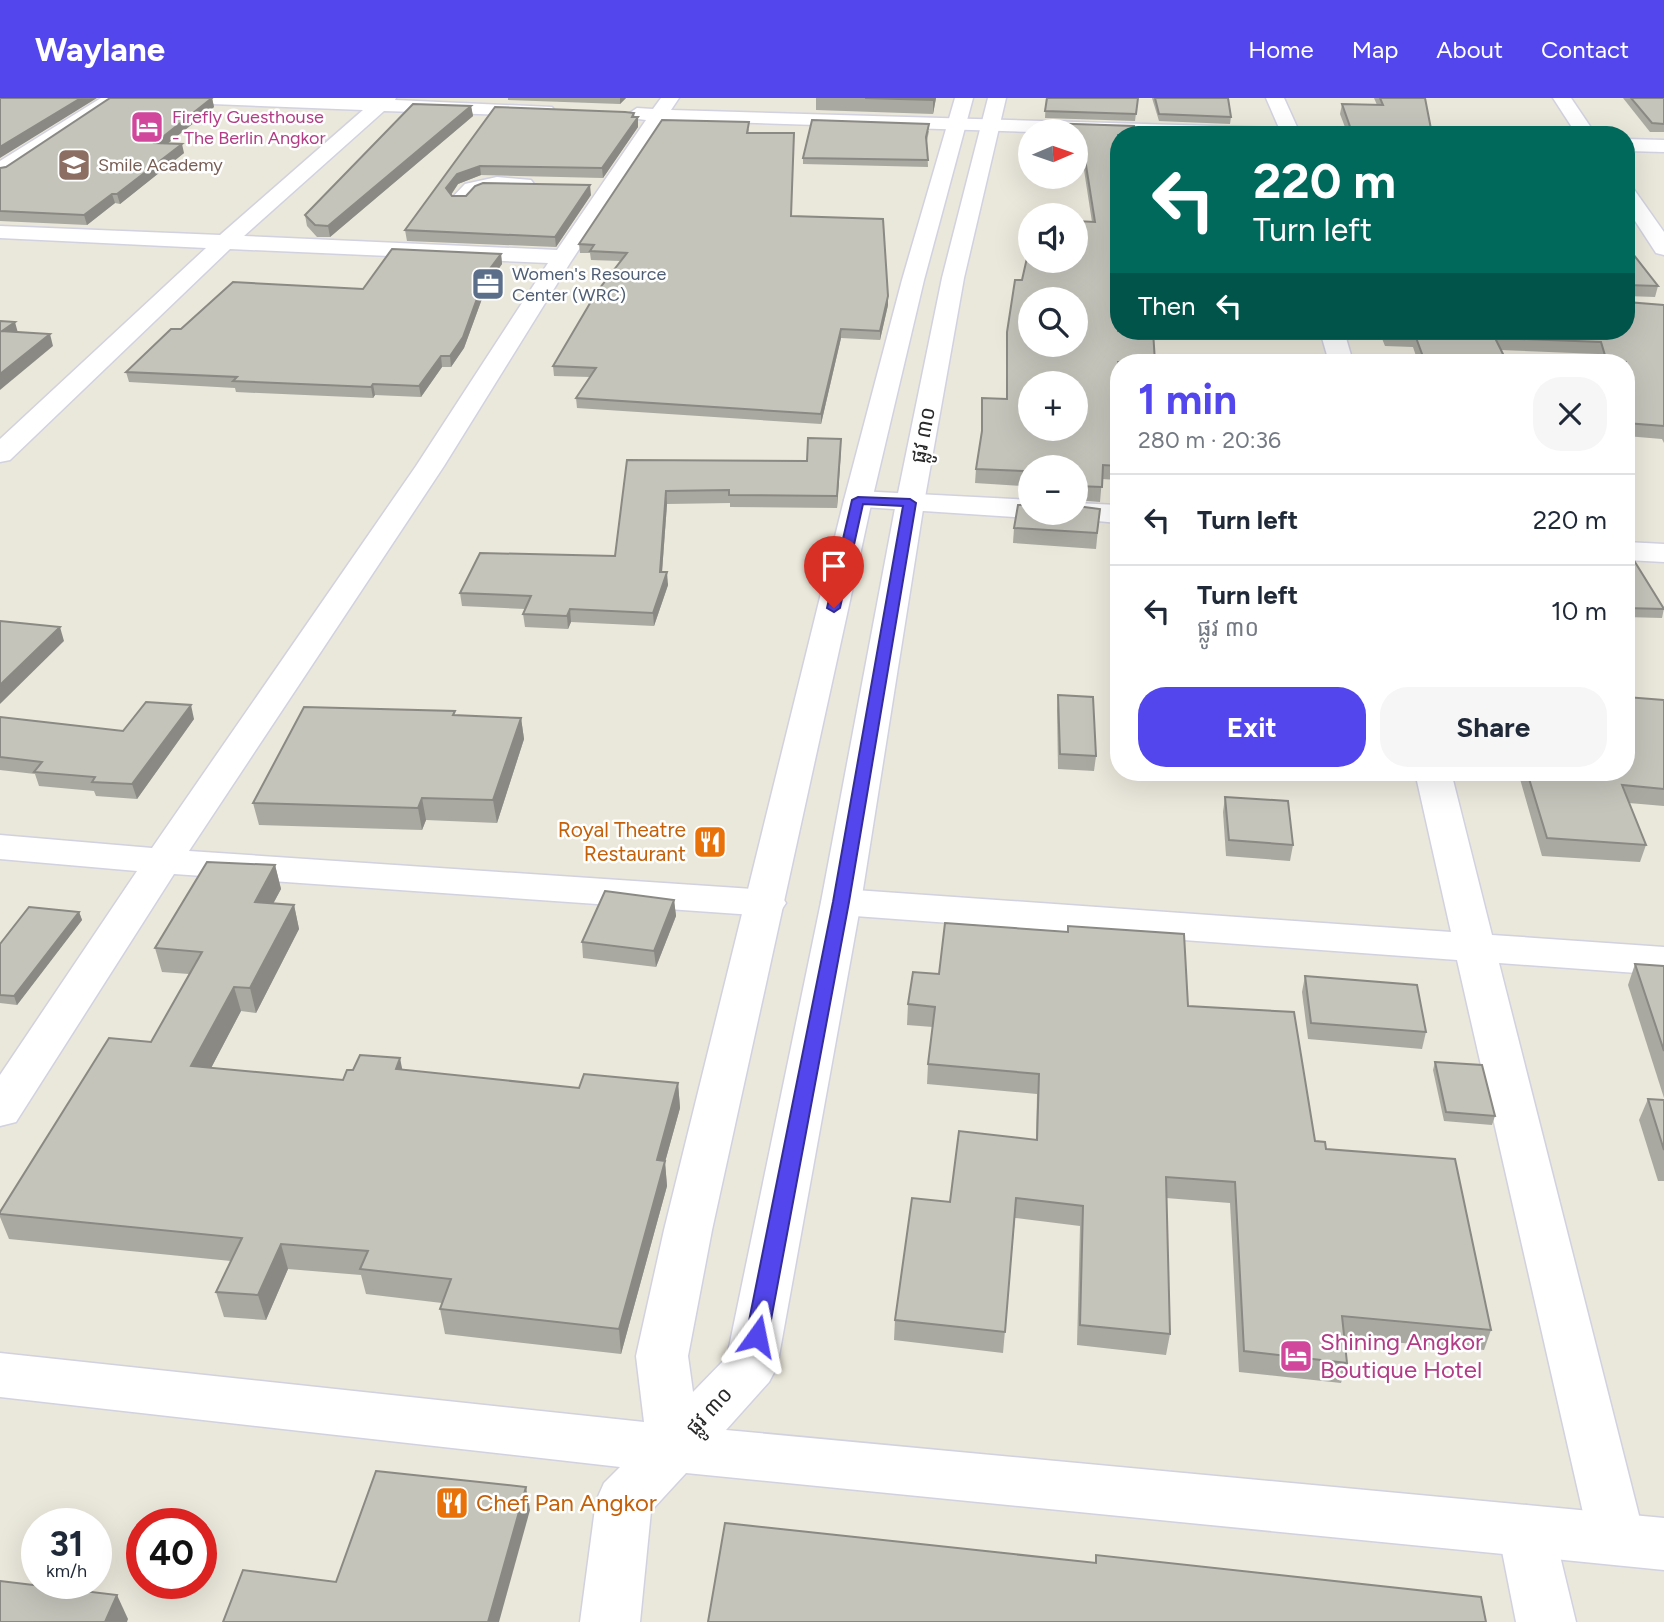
<!DOCTYPE html>
<meta charset="utf-8">
<style>
:root{--surface:#fff;--page:#f6f6f7;--text:#1f2937;--muted:#747a83;--line:#e0e1e3;--accent:#5246ec}
body{margin:0;font-family:Figtree,"Noto Sans Khmer",sans-serif;background:var(--page);color:var(--text);height:100vh;display:flex;flex-direction:column;font-size:26px;white-space:nowrap}
*{box-sizing:border-box;margin:0}
p{font-size:23px;color:var(--muted)}
.icon{flex:none;width:38px;height:38px;fill:none;stroke:currentColor;stroke-width:2;stroke-linecap:round;stroke-linejoin:round}
.map{position:relative;flex:1;overflow:hidden}
.panel{position:absolute;left:1110px;top:256px;width:525px;height:427px;display:flex;flex-direction:column;background:var(--surface);border-radius:28px;box-shadow:0 7px 28px #0002}
.panel>*{flex:none}
.top-card{position:absolute;left:1110px;top:28px;width:525px;height:214px;border-radius:28px;box-shadow:0 7px 28px #0002;background:#00695c;color:#fff;overflow:hidden}
.needle{width:46px;rotate:88deg}
.fabs{position:absolute;left:1018px;top:21px;display:grid;gap:14px}
.fabs a{display:grid;place-items:center;width:70px;height:70px;border-radius:50%;background:var(--surface);box-shadow:0 7px 28px #0002;font-size:35px}
.speed{position:absolute;left:21px;top:1410px;display:flex;gap:14px;font-size:35px;font-weight:700;text-align:center}
.speed>*{display:grid;place-content:center;width:91px;height:91px;border-radius:50%;background:var(--surface);box-shadow:0 7px 28px #0002;line-height:1}
.speed small{font-size:18px;font-weight:400}
.speed .limit{border:10px solid #d22;background:#fff;color:#111}
.pin{position:absolute;display:grid;place-items:center;width:60px;height:60px;color:#fff;margin:-72px -30px;border-radius:50% 50% 50% 0;rotate:-45deg;box-shadow:0 0 7px #0007}
.pin .icon{rotate:45deg}
.me{position:absolute;width:77px;margin:-38px;rotate:12deg;stroke-linejoin:round;filter:drop-shadow(0 0 5px #0008)}
.turn{display:flex;align-items:center;gap:24px;height:147px;padding:0 28px;font-size:32px}
.turn .icon{width:91px;height:91px;stroke-width:2.5}
.turn b{display:block;font-size:49px;line-height:60px}
.then{display:flex;align-items:center;height:66px;padding:0 28px;background:#0003;gap:14px;font-size:26px}
.round{display:grid;place-items:center;flex:none;width:74px;height:74px;border-radius:28px;background:var(--page)}
.summary{display:flex;align-items:center;justify-content:space-between;height:119px;padding:0 28px}
h1{font-size:42px;font-weight:700;line-height:52px;color:var(--accent)}
.primary-button{display:flex;gap:14px;margin-top:auto;padding:14px 28px}
.primary-button a{flex:1;height:80px;border-radius:28px;background:var(--accent);color:#fff;font-size:28px;font-weight:700;line-height:80px;text-align:center}
.primary-button a+a{background:var(--page);color:var(--text)}
ul{padding:0;list-style:none}
li{display:flex;align-items:center;gap:21px;height:91px;padding:0 28px;border-top:2px solid var(--line)}
li div{flex:1}
li b{display:block;font-size:26px}
li em{font-style:normal}
header{display:flex;align-items:center;gap:42px;box-sizing:border-box;height:98px;padding:0 35px;background:var(--accent);color:#fff}
header strong{font-size:33px}
nav{display:flex;gap:38px;margin-inline-start:auto;font-size:24px}
.map>svg:first-child{display:block}
.lines{fill:none;stroke-linecap:round;stroke-linejoin:round}
.street-casing{stroke:#d2d1e0;stroke-width:3}
.secondary-casing{stroke:#d2d1e0;stroke-width:3}
.street{fill:#fff;fill-rule:evenodd}
.secondary{fill:#fff;fill-rule:evenodd}
.wall{fill:#a9a9a1}
.shaded-wall{fill:#8a8983}
.building{fill:#c5c4bb;stroke:#8a8983;stroke-width:2;fill-rule:evenodd}
.route{fill:#5246ec;stroke:#352e99;stroke-width:2}
.labels{text-anchor:middle;stroke-width:5;stroke-linejoin:round;paint-order:stroke}
.far-hotel-label{font-size:18px;fill:#b23c85;stroke:#fff;text-anchor:start}
.far-education-label{font-size:18px;fill:#785e54;stroke:#fff;text-anchor:start}
.far-service-label{font-size:18px;fill:#4e5e75;stroke:#fff;text-anchor:start}
.street-label{font-size:21px;fill:#292929;stroke:#fff}
.food-label{font-size:21px;fill:#c56008;stroke:#fff;text-anchor:end}
.near-hotel-label{font-size:24px;fill:#b23c85;stroke:#fff;text-anchor:start}
.near-food-label{font-size:24px;fill:#c56008;stroke:#fff;text-anchor:start}
</style>
<header>
<strong>Waylane</strong>
<nav><a>Home</a><a>Map</a><a>About</a><a>Contact</a></nav>
</header>
<div class="map">
<svg width="1664" height="1524" viewBox="0 0 1664 1524">
<rect width="100%" height="100%" fill="#eae7db"/>
<g class="lines">
<defs>
<g id="street">
<polygon points="101,0 122,0 7,76 0,78 0,63"/>
<polygon points="178,0 396,0 395,2 552,9 555,13 552,17 546,18 384,13 244,138 557,152 646,22 630,20 628,16 637,10 653,11 661,0 679,0 671,12 1279,30 1266,0 1284,0 1298,31 1316,31 1325,37 1126,37 664,22 570,165 444,368 189,753 766,792 780,796 786,805 780,814 766,818 174,776 16,1024 0,1028 0,977 137,773 0,761 0,737 152,750 416,368 548,165 230,151 10,362 0,364 0,341 206,150 0,140 0,128 220,137 363,12 187,5"/>
<polygon points="1553,0 1571,0 1596,37 1577,37"/>
<polygon points="1626,41 1664,42 1664,54 1626,53"/>
<path d="M497 79 531 82 534 86 531 90C517 94 501 89 486 92 472 96 469 111 453 106L450 102 465 86Z"/>
<polygon points="1626,88 1633,90 1664,134 1664,157 1656,155 1626,109"/>
<polygon points="1320,233 1344,233 1353,264 1329,264"/>
<polygon points="858,393 1031,402 1031,415 1043,415 1031,420 848,408 844,402 848,396"/>
<polygon points="1076,405 1118,407 1118,425 1066,420 1062,415 1076,415"/>
<polygon points="1626,444 1664,446 1664,464 1626,462"/>
<polygon points="1415,674 1451,674 1492,837 1664,849 1664,877 1499,865 1645,1441 1637,1459 1617,1467 1597,1459 1589,1441 1457,862 841,817 827,813 821,804 827,795 841,791 1451,834"/>
<polygon points="1526,1407 1546,1415 1554,1433 1576,1524 1516,1524 1498,1433 1506,1415"/>
</g>
<polygon id="secondary" points="955,0 973,0 924,182 872,402 712,1132 688,1258 693,1294 727,1259 821,804 896,405 942,180 988,0 1006,0 964,180 924,405 861,804 777,1269 769,1284 726,1332 1664,1420 1664,1472 686,1375 651,1413 640,1524 580,1524 596,1403 604,1385 620,1369 0,1299 0,1255 644,1324 636,1258 664,1132 844,402 902,182"/>
</defs>
<use href="#street" class="street-casing"/>
<use href="#secondary" class="secondary-casing"/>
<use href="#street" class="street"/>
<use href="#secondary" class="secondary"/>
</g>
<g class="wall">
<polygon points="212,0 214,9 168,45 184,55 120,106 115,105 87,127 0,123 0,70"/>
<polygon points="508,0 626,0 620,6 508,2"/>
<polygon points="816,0 936,0 933,16 816,12"/>
<polygon points="1046,0 1138,0 1135,23 1045,20"/>
<polygon points="1152,0 1228,0 1231,19 1230,26 1159,23"/>
<polygon points="1374,0 1425,0 1432,36 1442,37 1348,37 1340,16 1342,6 1377,7"/>
<polygon points="1623,0 1664,0 1664,34 1650,34"/>
<polygon points="471,8 473,18 330,139 317,139 307,128 305,117"/>
<polygon points="495,9 638,19 638,29 603,80 481,77 458,86 451,97 452,98 591,97 556,149 407,143 405,132"/>
<polygon points="749,31 748,35 792,118 888,207 880,242 841,240 821,326 577,310 576,300 590,279 554,278 553,268 621,163 591,162 590,155 580,155 579,146"/>
<polygon points="929,33 927,43 928,69 803,66 803,60"/>
<polygon points="1076,33 1118,37 1118,142 1116,156 1118,264 1118,382 1102,381 1100,404 1076,402 1076,369 1031,369 1031,400 1021,399 1022,388 975,385 976,371 981,338 982,300 1006,301 1007,234 1022,182 1092,124 1084,72 1076,72"/>
<polygon points="1626,147 1658,188 1655,199 1627,198 1627,204 1664,207 1664,345 1662,341 1626,338 1626,264 1600,264 1598,256 1501,252 1507,264 1418,264 1413,249 1385,248 1379,233 1626,233"/>
<polygon points="501,156 502,166 487,187 464,250 451,269 442,269 421,299 375,297 373,300 236,294 235,290 129,284 126,274 181,231 363,191"/>
<polygon points="1236,233 1309,233 1307,241 1238,237"/>
<polygon points="841,341 837,410 730,409 730,405 667,406 662,474 668,487 654,528 571,524 568,531 525,529 523,516 525,511 462,508 460,495 615,458 627,362 807,363"/>
<polygon points="1100,411 1096,451 1013,445 1014,430"/>
<polygon points="1626,448 1627,455 1664,510 1662,520 1626,519"/>
<polygon points="1058,597 1096,658 1094,673 1058,671 1057,612"/>
<polygon points="1664,602 1664,708 1629,705 1646,747 1640,764 1542,758 1518,674 1626,674"/>
<polygon points="456,618 521,620 524,641 497,725 426,722 422,732 259,727 253,705"/>
<polygon points="0,619 123,633 194,621 137,701 96,698 94,693 39,688 35,676 0,672"/>
<polygon points="1225,699 1293,747 1290,763 1226,758 1223,714"/>
<polygon points="275,767 281,791 273,806 294,807 299,831 256,915 241,913 211,970 343,982 402,972 579,990 678,985 680,1010 665,1064 667,1088 621,1256 445,1236 440,1211 442,1205 366,1196 361,1177 288,1171 266,1222 224,1219 216,1194 231,1163 9,1141 0,1119 0,1114 151,944 189,876 162,874 155,850"/>
<polygon points="674,802 676,818 656,869 583,860 582,844"/>
<polygon points="79,814 82,822 17,907 0,905 0,846"/>
<polygon points="1635,866 1664,868 1664,1000 1628,887"/>
<polygon points="939,876 1188,908 1315,1043 1326,1051 1491,1232 1484,1252 1344,1240 1347,1265 1341,1285 1239,1274 1230,1105 1166,1100 1170,1236 1166,1257 1077,1247 1080,1128 1015,1120 1003,1255 894,1242 895,1222 950,1104 1036,1042 1037,996 927,986 928,966 933,929 907,927 908,906"/>
<polygon points="1305,878 1426,934 1422,951 1308,941 1302,894"/>
<polygon points="1435,964 1495,1018 1492,1027 1444,1023 1433,972"/>
<polygon points="1648,1001 1664,1002 1664,1083 1658,1083 1639,1022"/>
</g>
<g class="shaded-wall">
<polygon points="81,0 97,0 0,60 0,49"/>
<polygon points="212,0 214,9 157,54 155,45"/>
<polygon points="620,0 626,0 620,6"/>
<polygon points="934,0 936,0 933,16 933,2"/>
<polygon points="471,8 473,18 330,139 328,128"/>
<polygon points="634,15 635,24 638,19 638,29 603,80 602,70"/>
<polygon points="182,46 184,55 120,106 117,96"/>
<polygon points="480,68 481,77 458,86 448,101 446,90 457,76"/>
<polygon points="590,87 591,97 556,149 555,139"/>
<polygon points="112,96 115,105 87,127 84,117"/>
<polygon points="501,156 502,166 487,187 464,250 451,269 450,258 486,176"/>
<polygon points="888,198 888,207 880,242 880,233"/>
<polygon points="15,224 18,235 2,233"/>
<polygon points="841,231 841,240 821,326 821,316"/>
<polygon points="50,236 53,248 0,292 0,276"/>
<polygon points="441,258 442,269 421,299 419,288"/>
<polygon points="373,286 375,297 373,300 371,289"/>
<polygon points="841,341 841,353 837,410 837,398"/>
<polygon points="666,393 667,406 661,487 660,474"/>
<polygon points="667,474 668,487 654,528 653,515"/>
<polygon points="570,511 571,524 568,531 567,518"/>
<polygon points="60,529 64,543 0,606 0,587"/>
<polygon points="191,607 194,621 137,701 132,686"/>
<polygon points="521,620 524,641 497,725 493,702"/>
<polygon points="422,700 426,722 422,732 418,710"/>
<polygon points="275,767 281,791 261,828 255,804"/>
<polygon points="674,802 676,818 656,869 654,853"/>
<polygon points="294,807 299,831 256,915 250,890"/>
<polygon points="79,814 82,822 17,907 14,898"/>
<polygon points="234,889 241,913 199,993 191,968"/>
<polygon points="400,960 405,985 396,971"/>
<polygon points="678,985 680,1010 665,1064 667,1088 621,1256 619,1231 657,1062"/>
<polygon points="281,1146 288,1171 266,1222 258,1197"/>
<polygon points="526,1389 530,1412 499,1524 488,1524"/>
<polygon points="117,1497 128,1521 127,1524 105,1524"/>
</g>
<g class="building">
<polygon points="0,0 81,0 0,49"/>
<polygon points="110,0 212,0 155,45 182,46 117,96 112,96 84,117 0,113 0,70 6,69"/>
<polygon points="865,0 934,0 933,2"/>
<polygon points="1047,0 1138,0 1136,16 1045,13"/>
<polygon points="1155,0 1228,0 1231,19 1159,16"/>
<polygon points="1380,0 1425,0 1432,36 1442,37 1353,37 1342,6 1383,7"/>
<polygon points="1631,0 1664,0 1664,26 1652,25"/>
<polygon points="413,6 471,8 328,128 315,127 305,117"/>
<polygon points="495,9 625,14 634,15 632,19 638,19 602,70 480,68 457,76 446,90 452,98 466,98 475,88 483,85 590,87 555,139 405,132"/>
<polygon points="662,22 749,24 747,35 794,35 791,118 883,121 888,198 880,233 841,231 821,316 576,300 596,270 553,268 596,195 627,155 590,153 594,147 579,146"/>
<polygon points="812,22 929,26 926,39 928,62 803,60"/>
<path d="M1044 25 1134 28 1133 37H1118V138L1116 155 1118 156V233H1153L1155 264H1118V368L1103 367 1102 389 1077 388 1076 392V369H1031V385L1022 384 1024 373 976 371 982 333V300L1007 301V234L1015 182H1022L1031 142V163H1076V123L1095 124 1085 61 1076 60V33H1043ZM1031 201H1076V247H1031ZM1031 285H1076V331H1031Z"/>
<polygon points="1164,29 1234,29 1235,37 1166,37"/>
<polygon points="1626,147 1658,188 1627,187 1627,204 1664,207 1664,328 1626,325 1626,264 1607,264 1601,244 1495,240 1507,264 1425,264 1415,237 1387,236 1386,233 1626,233"/>
<polygon points="392,151 501,156 486,176 463,239 450,258 441,258 419,288 373,286 371,289 233,283 237,279 126,274 171,231 181,231 233,184 363,191"/>
<polygon points="0,223 15,224 2,233 50,236 0,276"/>
<polygon points="808,340 841,341 837,398 729,397 729,392 666,393 660,474 667,474 653,515 570,511 567,518 523,516 531,498 460,495 480,455 615,458 627,362 807,363"/>
<polygon points="1018,407 1031,407 1031,415 1076,415 1076,408 1100,411 1097,435 1014,430"/>
<polygon points="1626,448 1627,455 1630,456 1664,511 1626,510"/>
<polygon points="0,523 60,529 0,587"/>
<polygon points="1058,597 1093,599 1096,658 1060,656"/>
<polygon points="1626,599 1664,602 1664,691 1622,687 1646,747 1547,740 1527,674 1626,674"/>
<polygon points="146,604 191,607 132,686 92,684 95,679 34,674 42,664 0,659 0,619 123,633"/>
<polygon points="304,609 455,613 453,617 521,620 493,702 422,700 418,710 253,705"/>
<polygon points="1225,699 1288,703 1293,747 1229,742"/>
<polygon points="207,764 275,767 255,804 294,807 250,890 234,889 191,968 343,982 347,972 353,972 360,957 400,960 396,971 579,990 584,976 678,985 657,1062 665,1063 619,1231 440,1211 451,1181 360,1171 368,1153 281,1146 258,1197 216,1194 242,1140 0,1116 0,1114 109,940 151,944 202,854 155,850"/>
<polygon points="605,793 674,802 654,853 582,844"/>
<polygon points="29,809 79,814 14,898 0,897 0,846"/>
<polygon points="945,825 1068,834 1068,828 1184,836 1188,908 1294,914 1315,1043 1325,1044 1326,1051 1455,1061 1491,1232 1342,1218 1347,1265 1244,1253 1235,1084 1166,1079 1170,1236 1080,1227 1083,1108 1016,1100 1005,1234 895,1222 912,1100 950,1104 959,1033 1037,1042 1039,976 928,966 935,909 908,906 913,874 939,876"/>
<polygon points="1635,866 1664,868 1664,953"/>
<polygon points="1305,878 1417,887 1426,934 1311,925"/>
<polygon points="1435,964 1482,967 1495,1018 1446,1014"/>
<polygon points="1648,1001 1664,1002 1664,1052"/>
<polygon points="376,1373 526,1389 488,1524 223,1524 243,1472 336,1484"/>
<polygon points="725,1425 1096,1465 1096,1457 1481,1499 1486,1524 708,1524"/>
<polygon points="0,1483 117,1497 105,1524 0,1524"/>
</g>
<polygon class="route" points="858,399 910,401 916,405 849,804 768,1238 765,1244 757,1247 750,1244 746,1238 833,804 903,408 863,406 840,510 834,514 827,510 852,402"/>
<defs>
<symbol id="hotel-square" viewBox="-11 -11 22 22"><rect x="-9" y="-9" width="18" height="18" rx="4" fill="#d1479c" stroke="#fff"/><path d="M-6-4.5h1.5V1H6V5H4.5V3h-9V5H-6ZM-4 0a1.8 1.8 0 1 1 3.6 0ZM.5 0V-2.5h3Q6-2.5 6 0Z" fill="#fff"/></symbol>
<symbol id="school-square" viewBox="-11 -11 22 22"><rect x="-9" y="-9" width="18" height="18" rx="4" fill="#8d6e63" stroke="#fff"/><path d="M0-5L7-2L0 1L-7-2ZM-4 1L0 2.5L4 1V4Q0 6-4 4Z" fill="#fff"/></symbol>
<symbol id="office-square" viewBox="-11 -11 22 22"><rect x="-9" y="-9" width="18" height="18" rx="4" fill="#5c6f8a" stroke="#fff"/><path d="M-6-3h4V-5.5h4V-3h4V5H-6ZM-1-4.5V-3h2v-1.5ZM-6 0V1H6V0Z" fill="#fff"/></symbol>
<symbol id="restaurant-square" viewBox="-11 -11 22 22"><rect x="-9" y="-9" width="18" height="18" rx="4" fill="#e8710a" stroke="#fff"/><path d="M-5-6h1v4h1v-4h1v4h1v-4h1v5L-1.5 .5V6h-2V.5L-5-1ZM5-6V6H3V1.5H1.5Q1.5-4 5-6Z" fill="#fff"/></symbol>
</defs>
<g fill-rule="evenodd">
<use href="#hotel-square" x="128" y="10" width="38" height="38"/>
<use href="#school-square" x="55" y="48" width="38" height="38"/>
<use href="#office-square" x="469" y="167" width="38" height="38"/>
<use href="#restaurant-square" x="691" y="725" width="38" height="38"/>
<use href="#hotel-square" x="1277" y="1239" width="38" height="38"/>
<use href="#restaurant-square" x="433" y="1386" width="38" height="38"/>
</g>
<g class="labels">
<g class="far-hotel-label">
<text x="172" y="25">Firefly Guesthouse<tspan x="172" dy="21">- The Berlin Angkor</tspan></text>
</g>
<g class="far-education-label">
<text x="98" y="73">Smile Academy</text>
</g>
<g class="far-service-label">
<text x="512" y="182">Women's Resource<tspan x="512" dy="21">Center (WRC)</tspan></text>
</g>
<g class="street-label">
<text transform="translate(923 337) rotate(-79)" y="7">ផ្លូវ ៣០</text>
<text transform="translate(709 1313) rotate(-47)" y="7">ផ្លូវ ៣០</text>
</g>
<g class="food-label">
<text x="686" y="739">Royal Theatre<tspan x="686" dy="24">Restaurant</tspan></text>
</g>
<g class="near-hotel-label">
<text x="1320" y="1252">Shining Angkor<tspan x="1320" dy="28">Boutique Hotel</tspan></text>
</g>
<g class="near-food-label">
<text x="476" y="1413">Chef Pan Angkor</text>
</g>
</g>
</svg>
<div class="fabs">
<a><svg class="needle" viewBox="-14 -14 28 28"><path d="M0-13l5 13h-10z" fill="#e53935"/><path d="M0 13l5-13h-10z" fill="#747a83"/></svg></a>
<a><svg class="icon" aria-label="sound" viewBox="0 0 24 24"><path d="M4 9h4l5-4v14l-5-4H4zM17 9q2 3 0 6"/></svg></a>
<a><svg class="icon" aria-label="search" viewBox="0 0 24 24"><circle cx="10" cy="10" r="6"/><path d="M15 15l6 6"/></svg></a>
<a>+</a>
<a>−</a>
</div>
<div class="speed"><div>31<small>km/h</small></div><div class="limit">40</div></div>
<div class="pin" style="left:834px;top:510px;background:#d93025"><svg class="icon" aria-label="arrive" viewBox="0 0 24 24"><path d="M6 21V4h12l-3 4 3 4H6"/></svg></div>
<svg class="me" style="left:757px;top:1238px" viewBox="-20 -20 40 40"><path d="M0-17L14 15 0 8-14 15z" fill="#5246ec" stroke="#fff" stroke-width="4"/></svg>
<div class="top-card">
<div class="turn"><svg class="icon" aria-label="left" viewBox="0 0 24 24"><path d="M17 20v-9H6M10 6l-5 5 5 5"/></svg><div><b>220 m</b>Turn left</div></div>
<div class="then">Then<svg class="icon" aria-label="left" viewBox="0 0 24 24"><path d="M17 20v-9H6M10 6l-5 5 5 5"/></svg></div>
</div>
<section class="panel">
<div class="summary"><div><h1>1 min</h1><p>280 m · 20:36</p></div><a class="round"><svg class="icon" aria-label="close" viewBox="0 0 24 24"><path d="M6 6l12 12M18 6L6 18"/></svg></a></div>
<ul>
<li><svg class="icon" aria-label="left" viewBox="0 0 24 24"><path d="M17 20v-9H6M10 6l-5 5 5 5"/></svg><div><b>Turn left</b></div><em>220 m</em></li>
<li><svg class="icon" aria-label="left" viewBox="0 0 24 24"><path d="M17 20v-9H6M10 6l-5 5 5 5"/></svg><div><b>Turn left</b><p>ផ្លូវ ៣០</p></div><em>10 m</em></li>
</ul>
<div class="primary-button"><a>Exit</a><a>Share</a></div>
</section>
</div>
